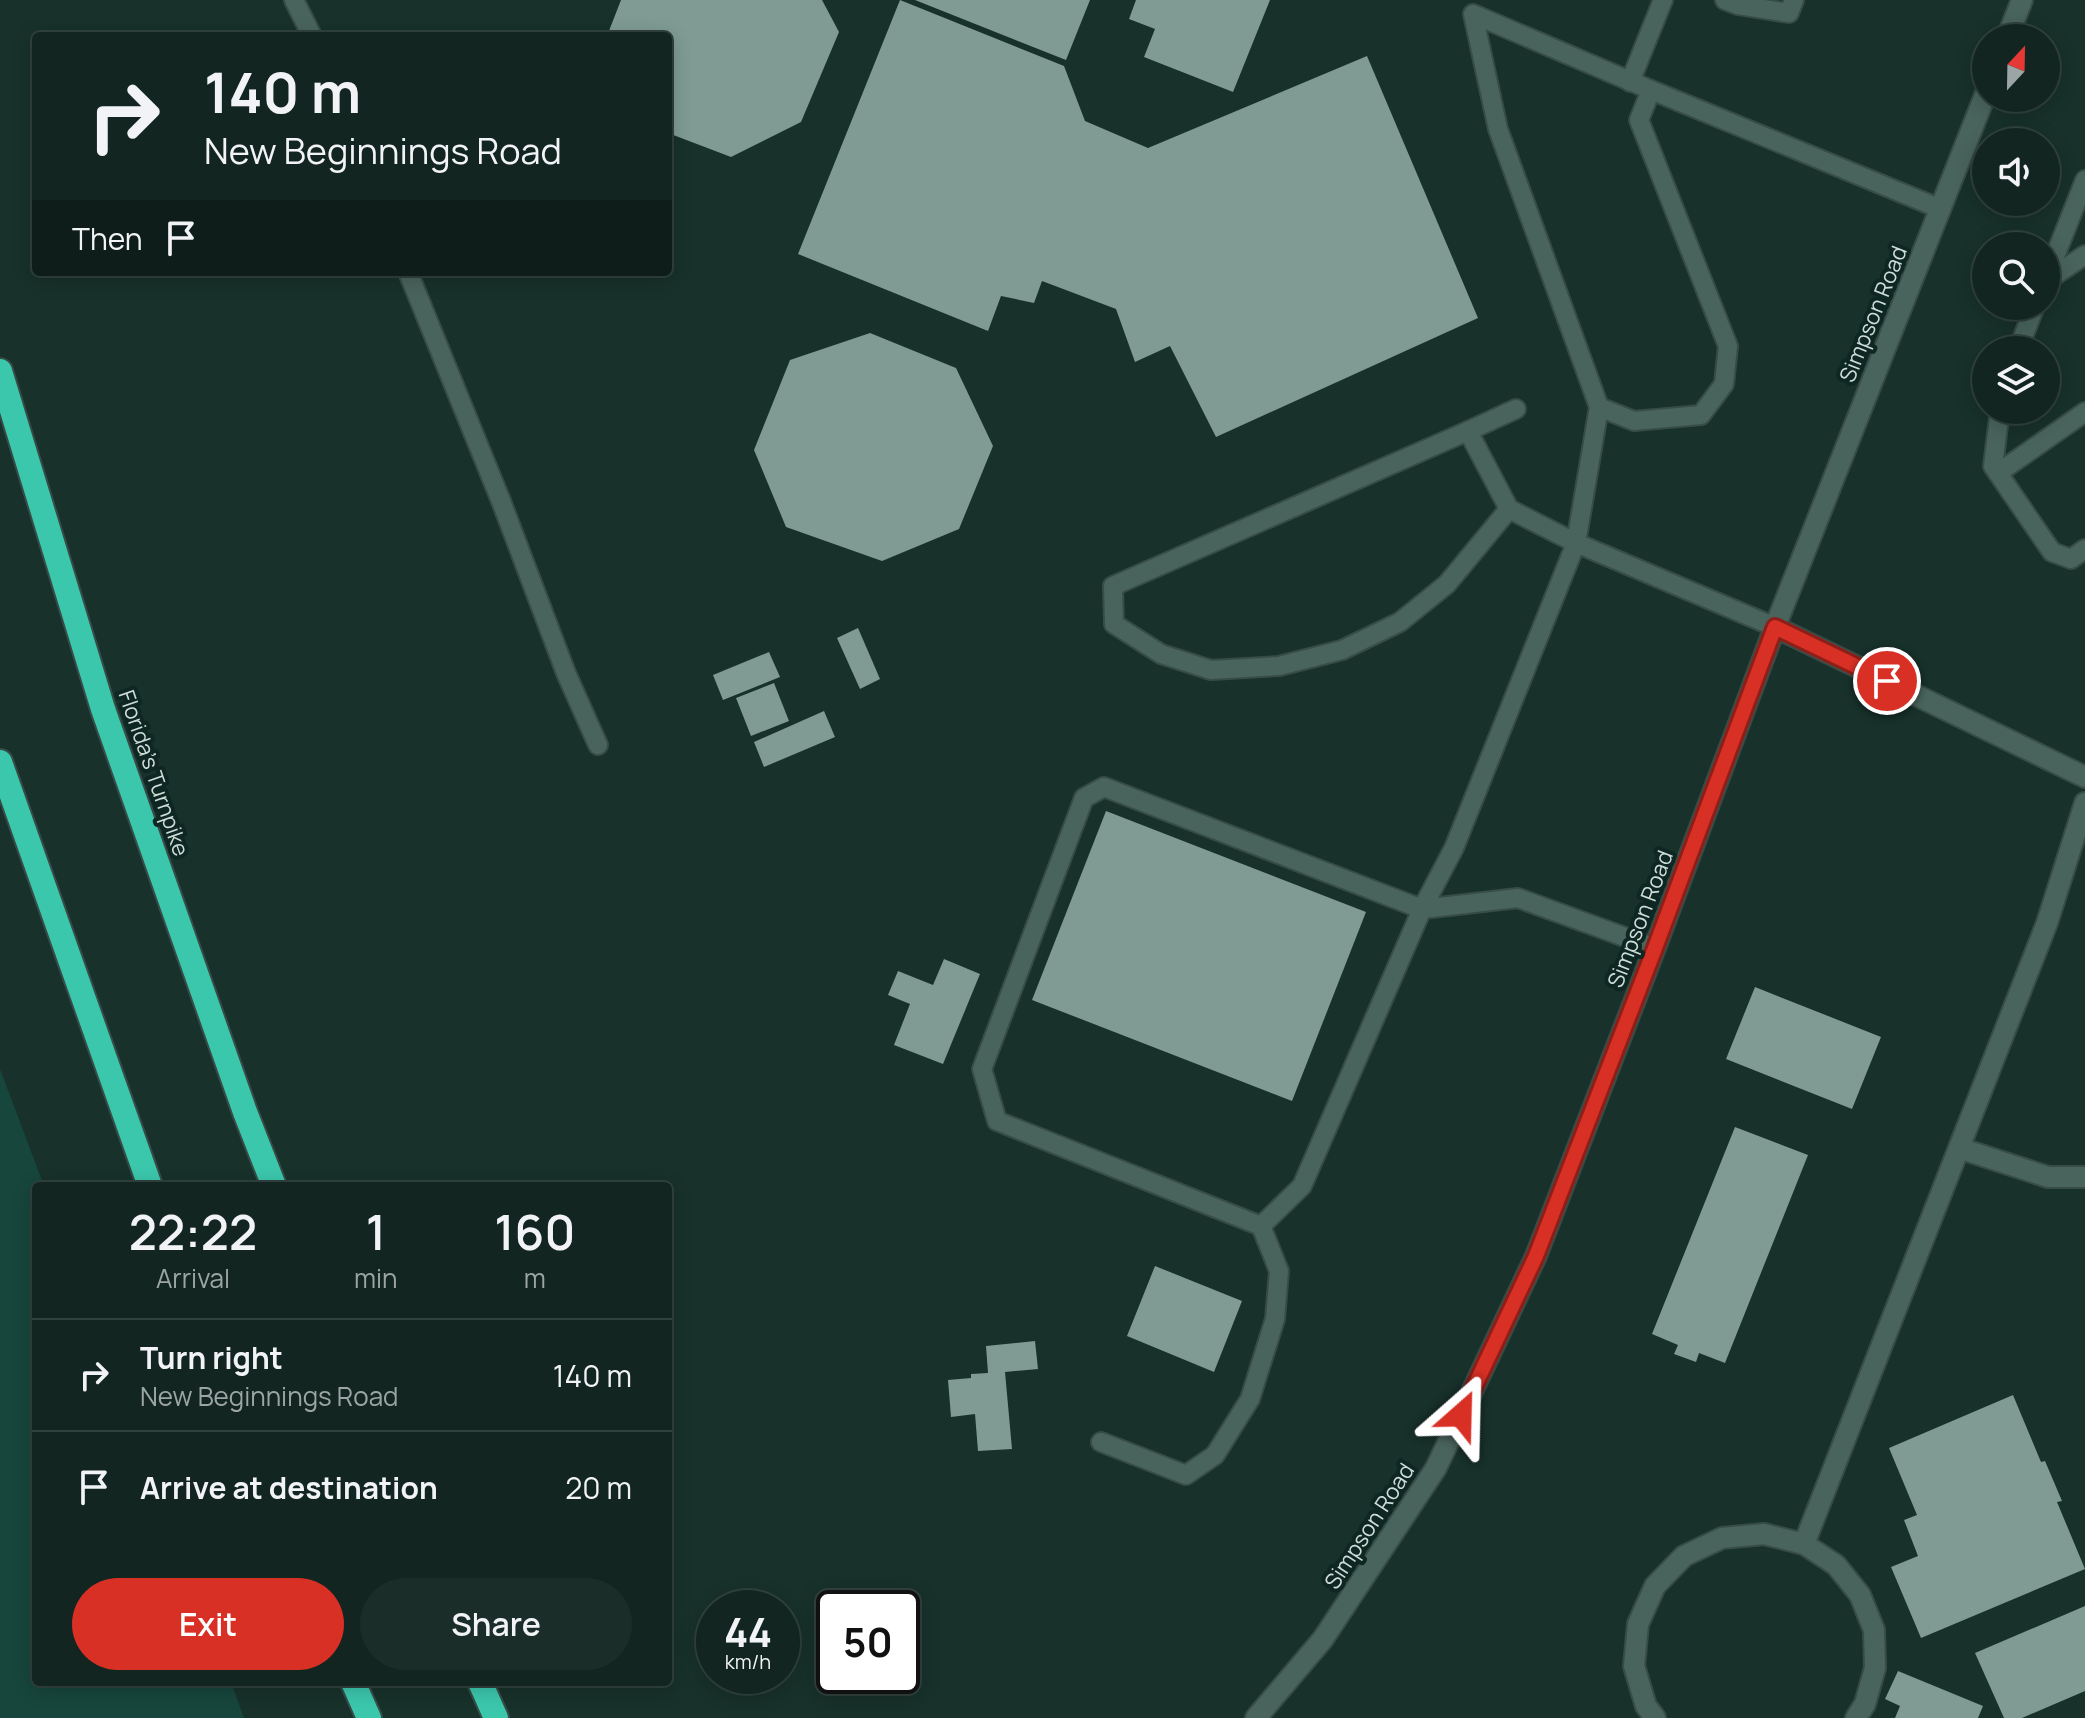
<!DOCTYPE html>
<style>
:root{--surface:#122520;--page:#1b2d29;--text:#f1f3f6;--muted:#9ca5a5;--line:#31423e;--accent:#d93025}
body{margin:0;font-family:Manrope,sans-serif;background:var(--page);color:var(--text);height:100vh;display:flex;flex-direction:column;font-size:30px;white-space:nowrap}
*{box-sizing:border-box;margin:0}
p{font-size:26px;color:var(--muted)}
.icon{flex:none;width:44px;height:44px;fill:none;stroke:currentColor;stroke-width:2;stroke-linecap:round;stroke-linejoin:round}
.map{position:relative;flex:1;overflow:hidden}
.sheet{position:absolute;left:32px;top:1182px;width:640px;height:504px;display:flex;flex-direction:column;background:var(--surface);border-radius:8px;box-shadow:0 4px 20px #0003,0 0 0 2px var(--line)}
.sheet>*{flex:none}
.top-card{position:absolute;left:32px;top:32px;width:640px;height:244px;border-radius:8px;box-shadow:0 4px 20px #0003,0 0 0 2px var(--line);background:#122520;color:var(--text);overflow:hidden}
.needle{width:52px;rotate:22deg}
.tools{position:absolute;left:1972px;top:24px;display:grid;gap:16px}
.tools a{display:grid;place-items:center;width:88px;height:88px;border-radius:50%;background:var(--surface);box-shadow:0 4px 20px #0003,0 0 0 2px var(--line);font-size:40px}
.speed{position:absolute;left:696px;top:1590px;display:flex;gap:16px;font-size:40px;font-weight:700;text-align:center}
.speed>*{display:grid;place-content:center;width:104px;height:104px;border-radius:50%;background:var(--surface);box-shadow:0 4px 20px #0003,0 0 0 2px var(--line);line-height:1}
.speed small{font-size:20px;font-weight:400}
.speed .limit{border:4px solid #111;border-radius:12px;background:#fff;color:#111}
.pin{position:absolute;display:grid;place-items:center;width:68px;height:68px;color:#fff;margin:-34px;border:4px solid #fff;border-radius:50%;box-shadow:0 2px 8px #0007}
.me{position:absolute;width:88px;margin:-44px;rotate:25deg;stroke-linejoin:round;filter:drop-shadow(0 0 6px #0008)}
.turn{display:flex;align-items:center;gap:28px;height:168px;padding:0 40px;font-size:36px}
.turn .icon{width:104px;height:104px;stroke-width:2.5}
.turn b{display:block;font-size:56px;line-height:68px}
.then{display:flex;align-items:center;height:76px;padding:0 40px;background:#0003;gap:16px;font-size:30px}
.eta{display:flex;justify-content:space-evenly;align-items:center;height:136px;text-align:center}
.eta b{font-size:48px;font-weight:600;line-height:56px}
.button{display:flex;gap:16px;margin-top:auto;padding:16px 40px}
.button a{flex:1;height:92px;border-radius:48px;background:var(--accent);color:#fff;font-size:32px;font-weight:600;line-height:92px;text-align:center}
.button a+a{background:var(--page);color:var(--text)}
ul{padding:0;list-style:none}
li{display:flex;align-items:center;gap:24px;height:112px;padding:0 40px;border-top:2px solid var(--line)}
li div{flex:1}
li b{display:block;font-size:30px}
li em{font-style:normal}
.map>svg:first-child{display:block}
.green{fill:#17463c}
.building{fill:#7f9b93}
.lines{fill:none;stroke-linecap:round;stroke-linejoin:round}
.service-casing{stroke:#374c47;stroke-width:22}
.minor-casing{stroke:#374c47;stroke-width:24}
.secondary-casing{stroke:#374c47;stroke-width:24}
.motorway-casing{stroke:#374c47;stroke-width:28}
.service{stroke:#49645d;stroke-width:18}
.minor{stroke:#49645d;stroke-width:20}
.secondary{stroke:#49645d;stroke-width:20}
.motorway{stroke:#3bc7ac;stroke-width:24}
.route-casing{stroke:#8d1f18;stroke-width:20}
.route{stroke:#d93025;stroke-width:14}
.labels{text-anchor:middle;stroke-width:8;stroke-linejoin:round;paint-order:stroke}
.street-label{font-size:22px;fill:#cfddd9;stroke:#0e2722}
</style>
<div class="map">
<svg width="2085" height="1718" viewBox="0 0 2085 1718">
<rect width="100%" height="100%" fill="#18312b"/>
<polygon class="green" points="0,1069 44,1186 36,1186 36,1682 231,1682 244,1718 0,1718"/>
<g class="building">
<polygon points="621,0 822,0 839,32 801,122 731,157 668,133 668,36 607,36"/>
<polygon points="900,0 1064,66 1085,121 1148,148 1367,56 1478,318 1216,437 1170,346 1135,362 1116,309 1042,281 1034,303 1001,296 988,331 798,254"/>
<polygon points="915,0 1090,0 1066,60"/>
<polygon points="1136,0 1270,0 1233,92 1144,57 1155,29 1129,19"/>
<polygon points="870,333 956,368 993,446 959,529 882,561 786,527 754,450 790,360"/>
<polygon points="858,628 880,679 860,689 837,638"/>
<polygon points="769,652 780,677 723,700 713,675"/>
<polygon points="774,683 789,721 751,736 736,698"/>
<polygon points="824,711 835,737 764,767 754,742"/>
<polygon points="1106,811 1366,912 1292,1101 1032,1000"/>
<polygon points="944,959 980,974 943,1064 894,1045 910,1004 888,995 898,971 933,985"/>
<polygon points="1755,987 1881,1037 1852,1109 1726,1059"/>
<polygon points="1735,1127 1808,1155 1725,1363 1699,1353 1696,1362 1674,1354 1678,1345 1652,1334"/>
<polygon points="1155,1266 1242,1301 1214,1372 1127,1336"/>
<polygon points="1035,1341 1038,1369 1005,1372 1012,1449 978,1451 975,1414 951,1417 948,1380 971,1378 971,1374 988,1373 986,1346"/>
<polygon points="2013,1395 2041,1462 2045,1461 2062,1501 2057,1502 2085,1569 1921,1638 1891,1567 1918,1556 1904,1520 1917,1515 1889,1448"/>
<polygon points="2085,1606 2085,1691 2022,1718 2004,1718 1975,1653"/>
<polygon points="1898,1671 1983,1706 1978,1718 1895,1718 1900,1706 1885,1699"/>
</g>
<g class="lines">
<defs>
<g id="service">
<polyline points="294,0 312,36"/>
<polyline points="1725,0 1738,5 1789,13 1794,0"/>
<polyline points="1630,82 1663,0"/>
<polyline points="1651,90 1941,209"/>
<polyline points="408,272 501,501 566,673 598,745"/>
<polyline points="2046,279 2085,180"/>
<polyline points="2046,281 2085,255"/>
<polyline points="2018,350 2035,306"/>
<polyline points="2000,410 1993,466 2052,552 2071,559 2085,549"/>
<polyline points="1468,431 1516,409"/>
<polyline points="1998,473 2085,412"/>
<polyline points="1509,509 1468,431 1113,586 1114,624 1161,654 1211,670 1279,666 1342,650 1400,622 1447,584 1509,509 1576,543 1599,407 1498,129 1473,14 1651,90 1639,120 1728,346 1724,384 1701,415 1634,421 1599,407"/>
<polyline points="1655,948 1518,898 1422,909 1104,787 1084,798 982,1069 997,1121 1261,1226 1302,1186 1422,909 1454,848 1576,543 1775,627"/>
<polyline points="1101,1442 1186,1475 1215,1455 1250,1399 1275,1319 1279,1271 1261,1226"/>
</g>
<g id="minor">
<polyline points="1775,627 2085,777"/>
<polyline points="1959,1148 2048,1177 2085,1177"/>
<polyline points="1804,1544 2047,923 2085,803"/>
<polyline points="1655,1718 1646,1706 1634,1666 1638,1624 1655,1586 1684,1556 1722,1538 1764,1534 1804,1544 1836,1565 1860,1595 1874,1630 1875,1668 1865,1704 1856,1718"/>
</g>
<g id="secondary">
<polyline points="2007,38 2022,0"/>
<polyline points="1256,1718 1323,1639 1436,1468 1536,1256 1655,948 1775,627 1986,93"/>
</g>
<g id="motorway">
<polyline points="0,371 103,709 245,1112 274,1186"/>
<polyline points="0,762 150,1186"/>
<polyline points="353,1682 369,1718"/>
<polyline points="480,1682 496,1718"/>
</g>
</defs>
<use href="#service" class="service-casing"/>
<use href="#minor" class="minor-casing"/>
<use href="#secondary" class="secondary-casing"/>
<use href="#motorway" class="motorway-casing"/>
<use href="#service" class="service"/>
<use href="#minor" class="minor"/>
<use href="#secondary" class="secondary"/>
<use href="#motorway" class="motorway"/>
</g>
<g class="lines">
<defs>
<polyline id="route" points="1461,1415 1536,1256 1655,948 1775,627 1887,681"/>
</defs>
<use href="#route" class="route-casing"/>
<use href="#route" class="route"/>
</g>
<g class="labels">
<g class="street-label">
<text transform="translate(1873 314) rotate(-68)" y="8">Simpson Road</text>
<text transform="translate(154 773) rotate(71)" y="8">Florida's Turnpike</text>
<text transform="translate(1640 919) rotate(-69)" y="8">Simpson Road</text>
<text transform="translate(1369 1526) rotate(-57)" y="8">Simpson Road</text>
</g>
</g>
</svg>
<div class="tools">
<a><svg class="needle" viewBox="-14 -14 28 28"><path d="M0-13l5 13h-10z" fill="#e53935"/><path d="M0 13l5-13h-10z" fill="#9ca5a5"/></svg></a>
<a><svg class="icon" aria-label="sound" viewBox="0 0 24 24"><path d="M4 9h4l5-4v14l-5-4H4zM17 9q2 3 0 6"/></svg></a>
<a><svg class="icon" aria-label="search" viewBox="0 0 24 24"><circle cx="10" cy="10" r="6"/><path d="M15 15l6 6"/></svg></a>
<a><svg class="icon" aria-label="layers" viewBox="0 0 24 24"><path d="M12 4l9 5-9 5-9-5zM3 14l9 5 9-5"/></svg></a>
</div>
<div class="speed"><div>44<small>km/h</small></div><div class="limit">50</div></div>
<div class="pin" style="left:1887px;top:681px;background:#d93025"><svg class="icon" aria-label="arrive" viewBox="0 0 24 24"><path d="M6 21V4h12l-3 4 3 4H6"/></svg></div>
<svg class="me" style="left:1461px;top:1415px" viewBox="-20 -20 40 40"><path d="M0-17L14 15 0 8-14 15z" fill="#d93025" stroke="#fff" stroke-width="4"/></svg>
<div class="top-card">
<div class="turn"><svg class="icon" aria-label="right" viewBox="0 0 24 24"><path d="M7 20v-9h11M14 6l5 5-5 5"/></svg><div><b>140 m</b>New Beginnings Road</div></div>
<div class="then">Then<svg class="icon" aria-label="arrive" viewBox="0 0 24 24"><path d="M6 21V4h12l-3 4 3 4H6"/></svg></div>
</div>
<section class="sheet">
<div class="eta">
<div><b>22:22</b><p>Arrival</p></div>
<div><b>1</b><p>min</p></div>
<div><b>160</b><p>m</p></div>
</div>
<ul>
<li><svg class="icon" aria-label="right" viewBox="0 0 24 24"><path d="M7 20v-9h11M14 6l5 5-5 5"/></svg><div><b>Turn right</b><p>New Beginnings Road</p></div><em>140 m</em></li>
<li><svg class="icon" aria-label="arrive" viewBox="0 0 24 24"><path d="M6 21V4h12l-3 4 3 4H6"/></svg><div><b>Arrive at destination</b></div><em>20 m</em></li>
</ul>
<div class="button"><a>Exit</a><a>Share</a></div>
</section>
</div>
